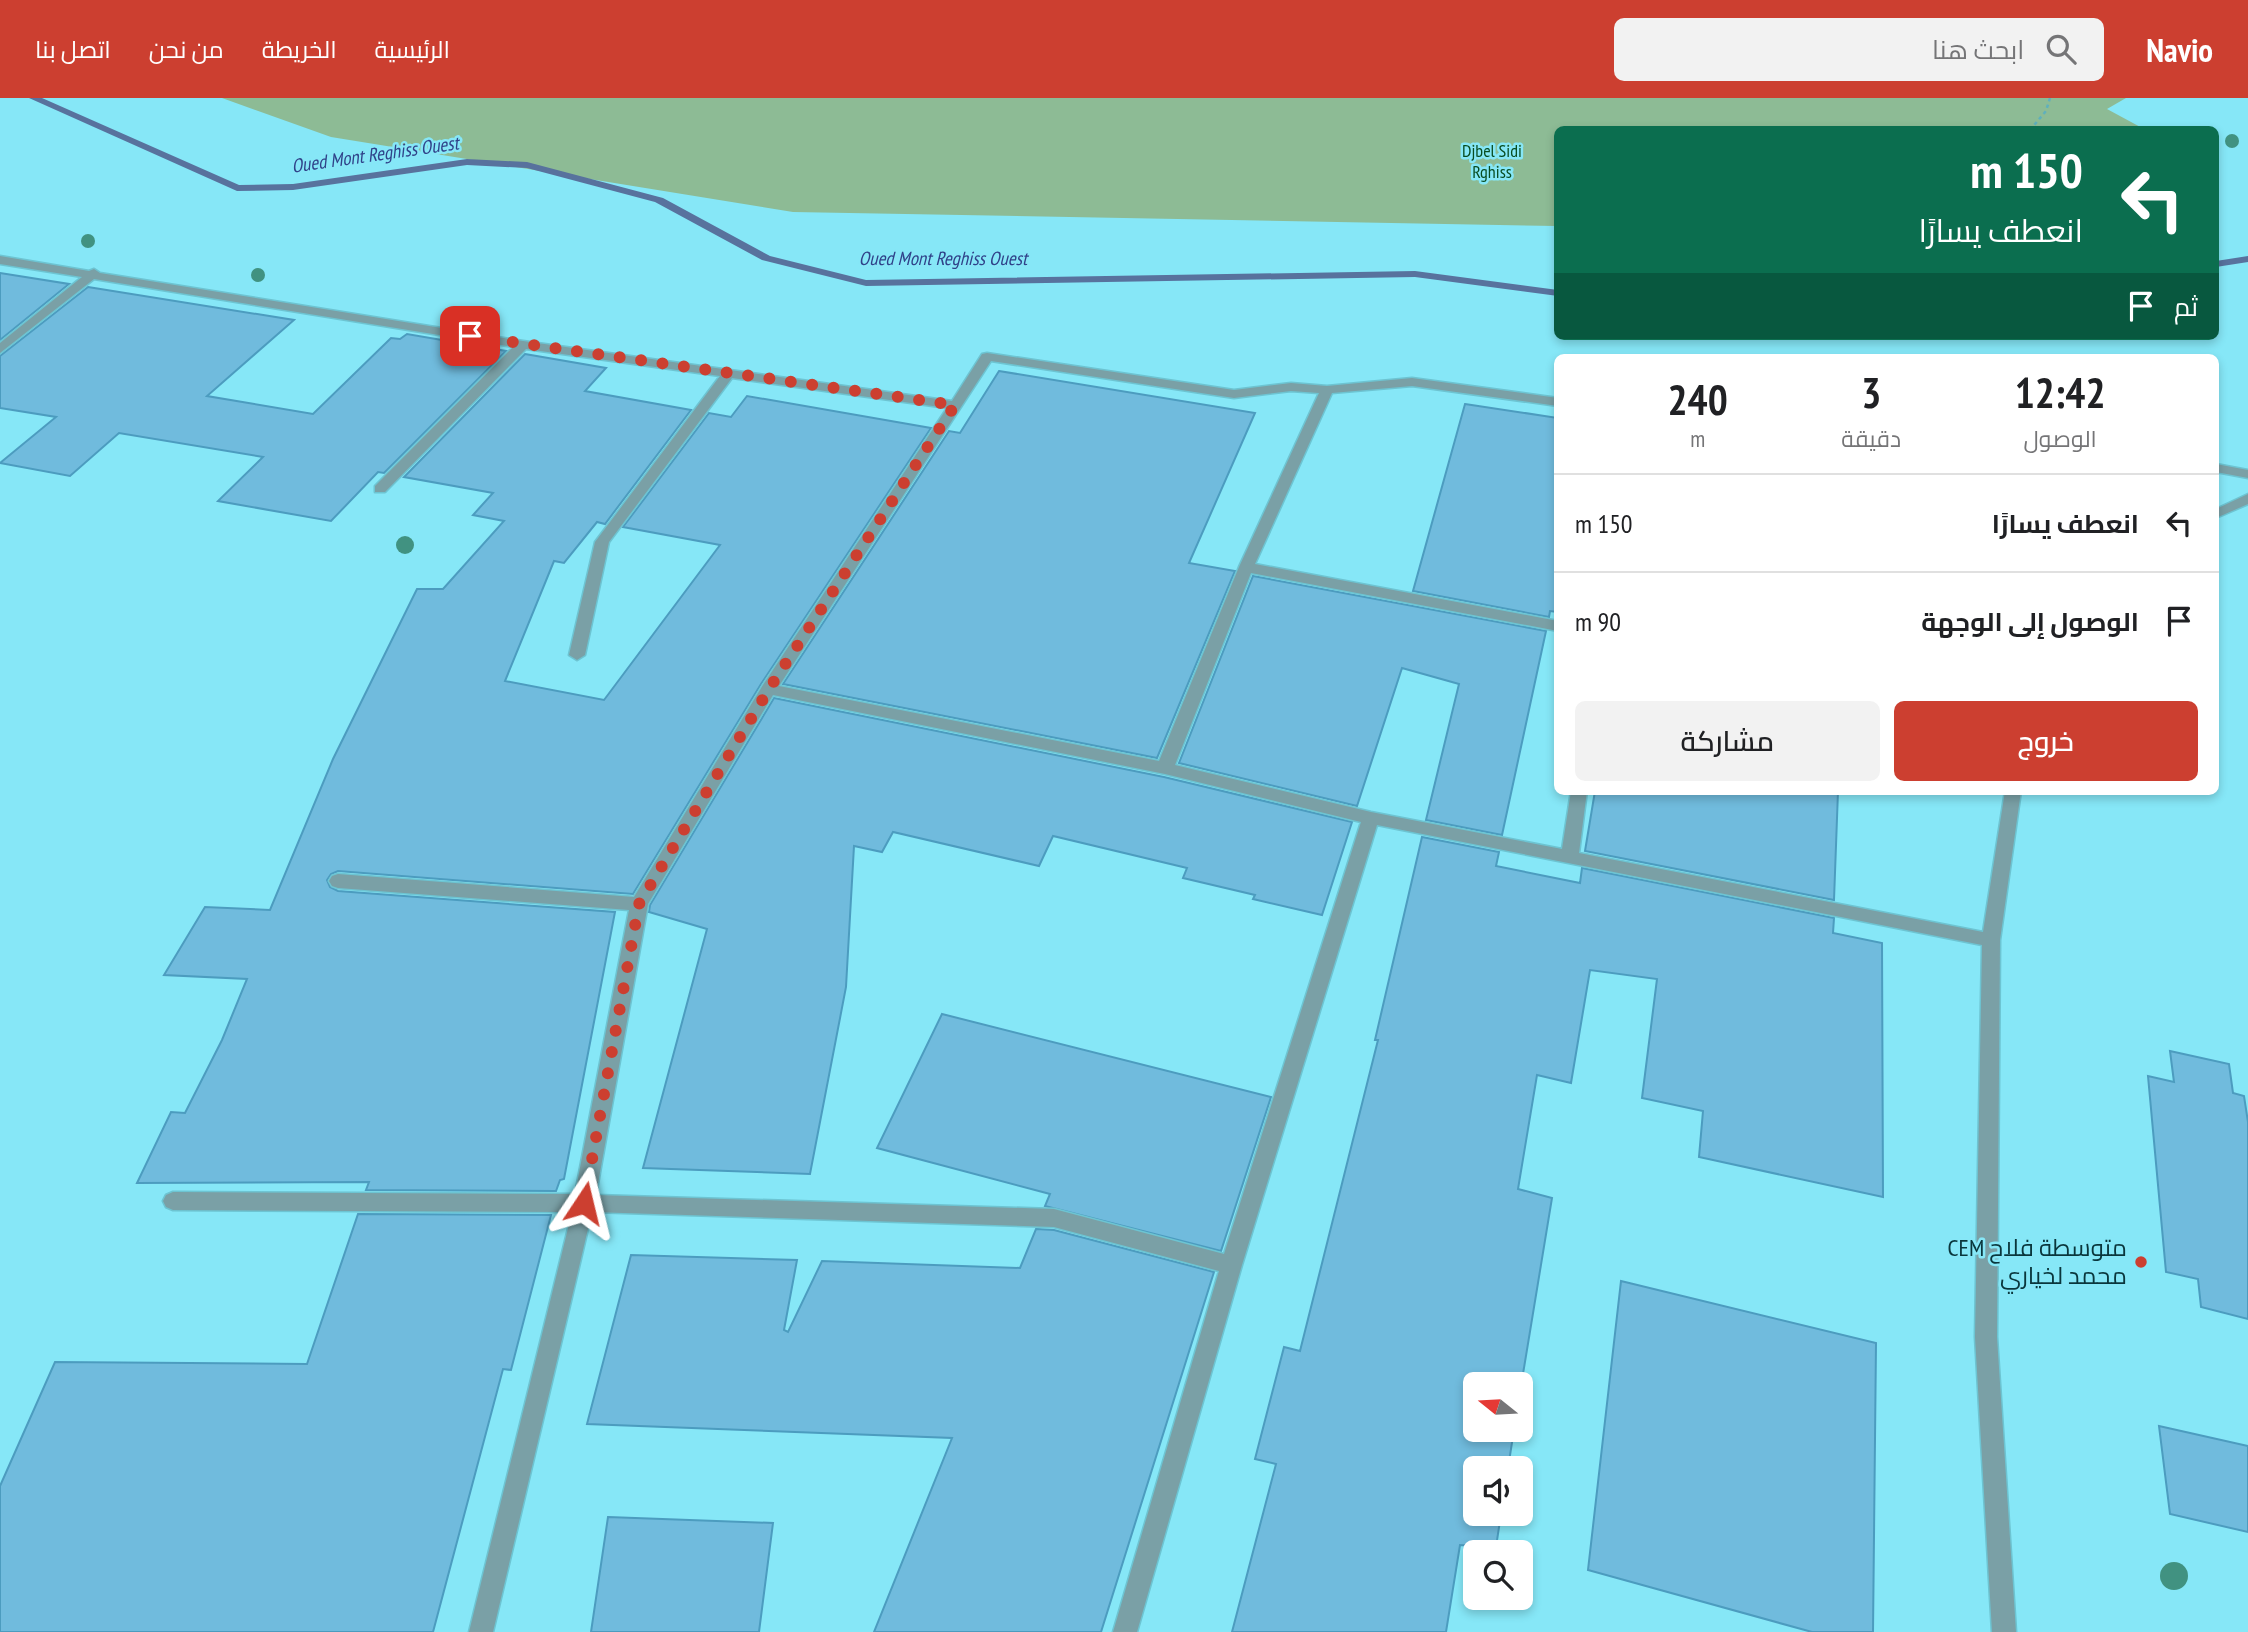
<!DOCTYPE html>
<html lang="ar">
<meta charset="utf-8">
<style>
:root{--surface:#fff;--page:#f2f2f2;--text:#202124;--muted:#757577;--line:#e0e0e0;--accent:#cc3f30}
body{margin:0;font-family:"PT Sans Narrow",Cairo,sans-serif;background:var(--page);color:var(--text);direction:rtl;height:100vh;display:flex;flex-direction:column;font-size:26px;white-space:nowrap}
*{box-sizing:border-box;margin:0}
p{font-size:23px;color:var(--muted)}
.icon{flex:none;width:38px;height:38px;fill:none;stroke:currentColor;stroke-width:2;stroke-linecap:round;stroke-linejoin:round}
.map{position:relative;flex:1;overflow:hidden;direction:ltr}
.details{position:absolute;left:1554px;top:256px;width:665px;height:441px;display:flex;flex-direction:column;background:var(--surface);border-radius:10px;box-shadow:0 4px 10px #0003;direction:rtl}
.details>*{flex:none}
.hud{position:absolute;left:1554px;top:28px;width:665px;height:214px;border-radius:10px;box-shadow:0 4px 10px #0003;direction:rtl;background:#0b6e4f;color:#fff;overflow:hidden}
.needle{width:46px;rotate:288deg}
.fabs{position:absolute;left:1463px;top:1274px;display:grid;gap:14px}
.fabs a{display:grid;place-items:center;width:70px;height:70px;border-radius:10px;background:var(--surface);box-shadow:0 4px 10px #0003;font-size:35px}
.pin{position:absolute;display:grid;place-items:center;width:60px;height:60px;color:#fff;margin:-30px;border-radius:14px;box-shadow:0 4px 10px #0006}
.me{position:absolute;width:77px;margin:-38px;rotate:10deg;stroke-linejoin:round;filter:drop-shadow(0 0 5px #0008)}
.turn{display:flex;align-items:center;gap:24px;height:147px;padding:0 21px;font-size:32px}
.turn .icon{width:91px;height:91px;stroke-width:2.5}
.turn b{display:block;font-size:49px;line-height:60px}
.then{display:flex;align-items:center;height:66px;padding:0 21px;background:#0003;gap:14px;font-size:26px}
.eta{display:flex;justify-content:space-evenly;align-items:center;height:119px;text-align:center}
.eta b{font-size:42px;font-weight:600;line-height:49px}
.button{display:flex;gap:14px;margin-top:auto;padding:14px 21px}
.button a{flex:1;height:80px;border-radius:10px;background:var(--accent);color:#fff;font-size:28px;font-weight:600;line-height:80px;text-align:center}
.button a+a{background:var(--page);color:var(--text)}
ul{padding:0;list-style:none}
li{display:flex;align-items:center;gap:21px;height:98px;padding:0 21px;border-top:2px solid var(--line)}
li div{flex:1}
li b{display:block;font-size:26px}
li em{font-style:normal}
header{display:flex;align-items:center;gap:42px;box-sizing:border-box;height:98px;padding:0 35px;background:var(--accent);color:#fff}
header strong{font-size:33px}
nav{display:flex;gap:38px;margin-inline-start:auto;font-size:24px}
.search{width:490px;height:63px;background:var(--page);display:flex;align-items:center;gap:18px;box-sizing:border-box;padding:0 24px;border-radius:10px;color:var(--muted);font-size:26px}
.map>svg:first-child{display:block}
.green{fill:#8dbb95}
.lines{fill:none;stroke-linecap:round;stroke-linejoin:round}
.stream{fill:#58729d;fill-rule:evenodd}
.building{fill:#70bbdd;stroke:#4c9cbf;stroke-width:2}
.street-casing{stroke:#6dc4d2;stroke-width:3}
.path{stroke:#5fb0bd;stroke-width:2.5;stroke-dasharray:3.5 3.5;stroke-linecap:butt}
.street{fill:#7aa0a6;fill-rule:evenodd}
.tree{fill:#419281}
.route{stroke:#cc3f30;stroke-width:12;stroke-dasharray:0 21.6}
.poi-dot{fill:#cc3f30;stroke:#86e7f7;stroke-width:2.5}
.labels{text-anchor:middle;stroke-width:5;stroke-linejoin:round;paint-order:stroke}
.far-park-label{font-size:18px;fill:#084c21;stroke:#86e7f7}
.far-water-label{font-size:19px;font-style:italic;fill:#304289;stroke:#86e7f7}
.near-poi-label{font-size:24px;fill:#0a363c;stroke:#86e7f7;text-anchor:end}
</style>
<header>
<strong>Navio</strong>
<div class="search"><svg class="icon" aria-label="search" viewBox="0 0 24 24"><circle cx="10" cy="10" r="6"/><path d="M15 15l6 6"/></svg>ابحث هنا</div>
<nav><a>الرئيسية</a><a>الخريطة</a><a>من نحن</a><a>اتصل بنا</a></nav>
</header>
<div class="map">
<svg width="2248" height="1534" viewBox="0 0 2248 1534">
<rect width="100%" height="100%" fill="#86e7f7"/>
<polygon class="green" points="222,0 2126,0 2107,11 2144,31 1558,32 1557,128 793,114 331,39"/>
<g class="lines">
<g class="stream">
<polygon points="29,0 42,0 239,87 293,86 467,61 527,64 663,100 770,158 866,182 1415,173 1558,192 1558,198 1415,179 866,188 762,162 655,104 527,70 467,67 293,92 237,93"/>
<polygon points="2248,158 2248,164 2216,169 2216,163"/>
</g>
</g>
<g class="building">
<polygon points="0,175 69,186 0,242"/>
<polygon points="88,189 294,222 207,298 313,316 391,240 400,241 407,236 506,253 384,375 378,374 331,423 218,403 263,359 119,335 70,378 0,365 56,319 0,310 0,258"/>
<polygon points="525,256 606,270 585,293 691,312 605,426 597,424 564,465 554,463 505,583 604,602 720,447 623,429 709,315 731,319 747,298 931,330 761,586 633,796 338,773 331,776 327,782 330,789 338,793 615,814 564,1081 560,1082 556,1093 366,1092 369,1084 137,1085 171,1014 185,1015 222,942 247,881 164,877 205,809 270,812 333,661 417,491 443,491 504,423 473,417 493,395 404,379"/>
<polygon points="999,273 1255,315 1189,465 1235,473 1157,660 783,586 949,333 960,335"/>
<polygon points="1465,306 1558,320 1558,514 1550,513 1549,519 1413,493"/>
<polygon points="1253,478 1546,533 1502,737 1426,722 1459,586 1402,570 1357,708 1179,665"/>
<polygon points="774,600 1164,679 1352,724 1322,817 1253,801 1255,797 1183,780 1187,770 1053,738 1039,768 893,734 882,754 854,748 846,889 810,1076 643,1070 707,831 649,814 650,807"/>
<polygon points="1595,693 1838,693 1834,802 1585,753"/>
<polygon points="1422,739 1499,754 1496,768 1580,785 1582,770 1834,820 1833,835 1882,845 1883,1099 1699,1059 1703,1013 1642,1000 1657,881 1590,872 1571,985 1537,977 1518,1091 1552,1100 1521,1288 1475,1286 1475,1332 1514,1332 1508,1370 1475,1370 1475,1416 1501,1416 1496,1449 1460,1447 1446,1534 1232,1534 1276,1366 1255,1361 1284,1249 1300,1253 1378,942 1375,942"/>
<polygon points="942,916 1271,999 1221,1153 1045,1108 1050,1096 877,1050"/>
<polygon points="2170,953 2229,966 2233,995 2244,998 2248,1024 2248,1221 2201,1209 2198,1181 2166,1174 2148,978 2174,984"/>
<polygon points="358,1116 551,1117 511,1272 503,1271 433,1534 0,1534 0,1388 55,1264 307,1266"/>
<polygon points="1036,1131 1054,1132 1214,1174 1101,1534 874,1534 952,1340 587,1326 631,1157 797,1162 784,1232 788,1234 822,1163 1020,1170"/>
<polygon points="1621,1183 1876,1245 1873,1534 1812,1534 1588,1472"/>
<polygon points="2159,1328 2248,1348 2248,1434 2170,1416"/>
<polygon points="608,1419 773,1425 759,1534 591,1534"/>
</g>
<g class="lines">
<defs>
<g id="street">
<path d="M0 158 89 173 94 171 100 175 523 243 952 303 982 256 987 255 1234 292 1291 285 1327 288 1412 280 1558 300V308L1412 288 1332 295 1255 466 1558 523V533L1251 475 1175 667 1371 714 1562 751 1571 693H1587L1579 755 1983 834 2005 693H2021L2000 842 1997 1239 2016 1534H1992L1975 1239 1982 847 1377 727 1242 1167 1137 1534H1113L1219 1173 1054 1129 592 1114 493 1534H469L572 1114 173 1112 166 1109 163 1103 166 1097 173 1094 575 1096 629 812 338 790 332 788 329 783 332 778 338 776 634 799 763 587 947 310 732 280 609 444 585 557 577 562 569 557 595 444 720 278 526 251 385 394H375V388L513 249 94 181 0 255V245L82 179 0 166ZM991 263 1234 300 1291 293 1319 295 1239 469 1159 663 779 588ZM773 597 1165 676 1361 724 1224 1156 1054 1111 596 1097 648 806Z"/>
<polygon points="2216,366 2248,372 2248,380 2216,374"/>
<polygon points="2248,396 2248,406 2216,420 2216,411"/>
</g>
</defs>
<use href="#street" class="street-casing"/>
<polyline class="path" points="2030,32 2046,13 2050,0"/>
<use href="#street" class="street"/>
</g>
<g class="tree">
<circle cx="2232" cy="43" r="7"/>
<circle cx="88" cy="143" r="7"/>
<circle cx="258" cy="177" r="7"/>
<circle cx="405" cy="447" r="9"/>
<circle cx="2174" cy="1478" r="14"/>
</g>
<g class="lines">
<polyline class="route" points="470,238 955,307 769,591 639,806 584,1105"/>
</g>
<circle class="poi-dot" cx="2141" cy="1164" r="7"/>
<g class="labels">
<g class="far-park-label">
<text x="1492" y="59">Djbel Sidi<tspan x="1492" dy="21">Rghiss</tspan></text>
</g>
<g class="far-water-label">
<text transform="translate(375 56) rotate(-8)" y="7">Oued Mont Reghiss Ouest</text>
<text x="943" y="167">Oued Mont Reghiss Ouest</text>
</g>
<g class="near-poi-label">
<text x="2127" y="1158">CEM متوسطة فلاح<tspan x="2127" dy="28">محمد لخياري</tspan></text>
</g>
</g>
</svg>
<div class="fabs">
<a><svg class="needle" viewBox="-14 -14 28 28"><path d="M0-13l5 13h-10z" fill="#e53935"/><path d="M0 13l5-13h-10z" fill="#757577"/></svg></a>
<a><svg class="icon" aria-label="sound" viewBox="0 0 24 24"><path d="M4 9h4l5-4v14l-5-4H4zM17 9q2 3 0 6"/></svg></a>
<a><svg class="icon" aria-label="search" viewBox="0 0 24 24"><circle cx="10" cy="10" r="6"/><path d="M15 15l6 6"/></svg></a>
</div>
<div class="pin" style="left:470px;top:238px;background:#d93025"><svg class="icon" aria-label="arrive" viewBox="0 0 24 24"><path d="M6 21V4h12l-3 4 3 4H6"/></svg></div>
<svg class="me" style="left:584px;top:1105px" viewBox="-20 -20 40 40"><path d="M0-17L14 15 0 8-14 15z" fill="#cc3f30" stroke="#fff" stroke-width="4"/></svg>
<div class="hud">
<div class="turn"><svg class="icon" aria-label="left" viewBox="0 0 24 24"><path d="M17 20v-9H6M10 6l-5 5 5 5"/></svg><div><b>150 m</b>انعطف يسارًا</div></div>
<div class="then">ثم<svg class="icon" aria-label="arrive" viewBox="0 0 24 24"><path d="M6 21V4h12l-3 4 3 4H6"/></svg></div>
</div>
<section class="details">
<div class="eta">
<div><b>12:42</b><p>الوصول</p></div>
<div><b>3</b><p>دقيقة</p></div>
<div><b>240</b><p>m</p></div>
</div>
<ul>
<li><svg class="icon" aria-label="left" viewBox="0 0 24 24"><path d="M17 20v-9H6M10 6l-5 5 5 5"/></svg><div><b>انعطف يسارًا</b></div><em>150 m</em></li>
<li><svg class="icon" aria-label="arrive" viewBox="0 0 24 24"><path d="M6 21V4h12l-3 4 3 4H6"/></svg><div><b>الوصول إلى الوجهة</b></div><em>90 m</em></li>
</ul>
<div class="button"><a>خروج</a><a>مشاركة</a></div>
</section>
</div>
